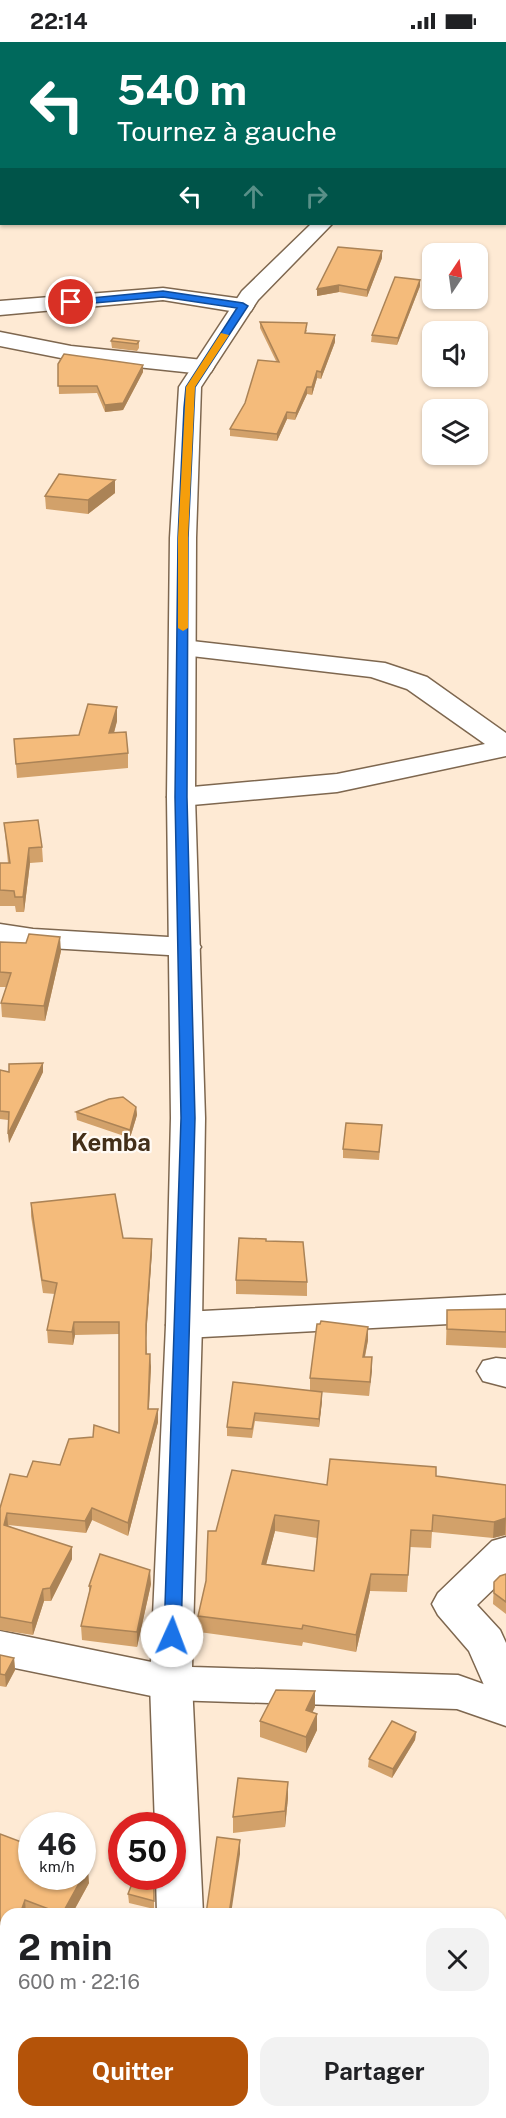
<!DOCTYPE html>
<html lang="fr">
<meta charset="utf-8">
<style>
:root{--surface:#fff;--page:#f2f2f2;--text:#202124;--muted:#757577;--accent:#b45309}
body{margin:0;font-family:"Public Sans",sans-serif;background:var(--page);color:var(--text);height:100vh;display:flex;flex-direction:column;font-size:22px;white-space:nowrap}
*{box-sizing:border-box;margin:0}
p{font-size:20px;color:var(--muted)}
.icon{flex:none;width:33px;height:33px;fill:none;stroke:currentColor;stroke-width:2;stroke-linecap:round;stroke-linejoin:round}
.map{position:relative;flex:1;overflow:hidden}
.side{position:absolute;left:0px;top:1866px;width:507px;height:210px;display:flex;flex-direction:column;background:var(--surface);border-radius:18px 18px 0 0;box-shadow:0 2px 4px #0004}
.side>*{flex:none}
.banner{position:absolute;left:0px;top:0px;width:507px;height:183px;box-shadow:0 2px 4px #0004;background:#00695c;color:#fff;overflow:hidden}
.needle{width:39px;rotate:13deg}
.controls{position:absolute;left:422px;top:201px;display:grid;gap:12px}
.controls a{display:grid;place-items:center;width:66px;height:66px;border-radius:12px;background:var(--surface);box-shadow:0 2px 4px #0004;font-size:30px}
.speed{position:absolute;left:18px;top:1770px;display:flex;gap:12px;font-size:30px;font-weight:700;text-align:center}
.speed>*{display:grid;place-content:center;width:78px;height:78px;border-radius:50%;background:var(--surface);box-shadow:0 2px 4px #0004;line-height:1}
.speed small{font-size:15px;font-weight:400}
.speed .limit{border:9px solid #d22;background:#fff;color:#111}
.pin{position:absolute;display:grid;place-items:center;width:51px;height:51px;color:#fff;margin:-26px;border:3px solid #fff;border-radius:50%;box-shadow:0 2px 6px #0007}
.me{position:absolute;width:66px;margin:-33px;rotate:2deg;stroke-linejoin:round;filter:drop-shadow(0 0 4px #0008)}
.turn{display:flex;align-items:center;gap:21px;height:126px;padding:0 18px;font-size:27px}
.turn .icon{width:78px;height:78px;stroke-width:2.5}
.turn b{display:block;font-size:42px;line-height:51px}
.lanes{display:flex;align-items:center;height:57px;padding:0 18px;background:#0003;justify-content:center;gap:30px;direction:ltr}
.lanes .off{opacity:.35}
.round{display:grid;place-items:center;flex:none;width:63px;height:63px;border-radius:18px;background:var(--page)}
.overview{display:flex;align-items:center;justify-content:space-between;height:102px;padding:0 18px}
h1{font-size:36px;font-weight:700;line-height:45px}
.button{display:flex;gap:12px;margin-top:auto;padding:12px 18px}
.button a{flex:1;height:69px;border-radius:18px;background:var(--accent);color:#fff;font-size:24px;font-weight:700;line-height:69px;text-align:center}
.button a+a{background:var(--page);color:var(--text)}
.status{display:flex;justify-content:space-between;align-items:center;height:42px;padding:0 30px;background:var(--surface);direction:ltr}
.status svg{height:16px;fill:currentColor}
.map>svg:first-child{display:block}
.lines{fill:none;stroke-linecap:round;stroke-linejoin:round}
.minor-casing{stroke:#7e674f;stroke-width:3}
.tertiary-casing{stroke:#7e674f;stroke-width:3}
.secondary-casing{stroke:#7e674f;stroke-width:3}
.path{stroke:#af9f8d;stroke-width:4.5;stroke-dasharray:6 6;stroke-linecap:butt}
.minor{fill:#fff;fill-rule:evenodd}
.tertiary{fill:#fff;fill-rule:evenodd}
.secondary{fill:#fff;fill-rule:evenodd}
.wall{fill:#d2a16a;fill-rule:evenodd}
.shaded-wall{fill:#ab8356}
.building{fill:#f4bb7b;stroke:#ab8356;stroke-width:1.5;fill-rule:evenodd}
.route{fill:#1a73e8;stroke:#114b97;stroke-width:1.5}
.slow{fill:#f59e0b}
.labels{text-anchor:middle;stroke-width:4.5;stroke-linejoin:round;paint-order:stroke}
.district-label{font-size:24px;font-weight:bold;fill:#432f19;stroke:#fffaf4}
</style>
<div class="status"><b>22:14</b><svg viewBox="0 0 49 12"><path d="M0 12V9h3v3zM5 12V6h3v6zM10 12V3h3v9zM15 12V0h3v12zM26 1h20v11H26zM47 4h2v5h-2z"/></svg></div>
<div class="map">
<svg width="506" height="2076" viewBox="0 0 506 2076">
<rect width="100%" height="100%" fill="#feead4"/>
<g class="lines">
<defs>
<g id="minor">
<rect x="64" y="0" width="18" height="2"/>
<polygon points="235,0 261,0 262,2 236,2"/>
<polygon points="380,0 408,0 379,2"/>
<rect x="0" y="9" width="2" height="10"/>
<rect x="0" y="121" width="2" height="12"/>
<polygon points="163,246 243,257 251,259 254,264 251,269 243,271 163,258 0,273 0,259"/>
<polygon points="0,290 71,304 203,318 211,320 214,325 211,330 203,332 71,318 0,304"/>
<polygon points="183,598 385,621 427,635 506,691 506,714 337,750 181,764 171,761 167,755 171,749 181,746 337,732 485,702 407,647 371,635 174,612 170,606 174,600"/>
<polygon points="0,882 33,887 185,896 196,898 201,905 196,912 185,914 33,905 0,900"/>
<polygon points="506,1253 506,1279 184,1296 171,1292 166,1283 171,1274 184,1270"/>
<polygon points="496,1316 506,1317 506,1345 483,1339 477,1329 483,1319"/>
<polygon points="506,1495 506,1535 477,1563 500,1588 506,1601 506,1664 491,1659 469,1609 438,1573 432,1562 438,1551 492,1499"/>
<polygon points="171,1624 186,1629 192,1641 203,1872 157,1872 156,1834 172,1834 172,1784 155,1784 150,1641 156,1629"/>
<rect x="167" y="2070" width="48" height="6"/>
</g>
<polygon id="tertiary" points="0,1589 171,1624 186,1629 192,1641 186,1653 171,1658 0,1623"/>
<g id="secondary">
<rect x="401" y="0" width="18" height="2"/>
<polygon points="311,182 332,182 258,258 201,345 196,496 195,755 205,1076 202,1283 192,1625 458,1633 506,1650 506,1684 457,1667 171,1658 156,1653 150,1641 166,1283 171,1076 167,755 170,496 179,345 242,249"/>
</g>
</defs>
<use href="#minor" class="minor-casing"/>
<use href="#tertiary" class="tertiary-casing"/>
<use href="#secondary" class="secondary-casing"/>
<polyline class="path" points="501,2036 506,2037"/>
<use href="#minor" class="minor"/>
<use href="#tertiary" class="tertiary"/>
<use href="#secondary" class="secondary"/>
</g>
<g class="wall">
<polygon points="382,209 382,216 367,255 339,250 317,254"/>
<polygon points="420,244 397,303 371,300 372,293"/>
<polygon points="260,280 307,288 306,291 335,293 335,300 321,337 317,336 312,353 307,352 295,378 287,377 277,399 230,394 230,387 245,361 276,319 260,286"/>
<polygon points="111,299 139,299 139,306 137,309 112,306"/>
<polygon points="58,322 143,330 123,368 105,370 97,351 59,352"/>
<polygon points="115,438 115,451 88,472 46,467 45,454"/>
<polygon points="117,665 117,679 114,691 128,711 128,726 17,736 14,697 79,693"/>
<polygon points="4,781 42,805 43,820 30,821 24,870 16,870 15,864 0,864 0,821 8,821"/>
<polygon points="0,900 61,909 45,979 2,975 1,961 6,945 0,945"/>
<polygon points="0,1028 9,1030 43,1030 9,1101 8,1078 0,1077"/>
<polygon points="136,1065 137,1073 130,1096 77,1078 76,1070"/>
<polygon points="382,1083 379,1118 343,1116 343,1107"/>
<polygon points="31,1161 123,1196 152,1197 152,1209 146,1296 147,1312 151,1325 149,1367 158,1367 158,1380 128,1494 92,1478 86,1491 8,1483 72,1517 51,1559 44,1559 33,1593 0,1588 0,1466 27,1435 60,1423 93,1395 119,1391 119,1292 75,1293 73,1303 48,1301 47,1288 55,1252 43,1251 31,1174"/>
<polygon points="266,1199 307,1240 307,1254 236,1252 236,1238"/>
<polygon points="506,1267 506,1306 446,1303 447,1268"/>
<polygon points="368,1298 365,1315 372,1315 369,1354 319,1350 322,1359 319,1385 255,1379 252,1396 227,1394 227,1385 233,1340 310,1349 310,1336"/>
<path d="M436 1434 506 1443V1494L505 1493 493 1496 432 1490 431 1506 410 1505 407 1550 370 1549 356 1610 303 1600 302 1604 199 1590 198 1574 206 1539 216 1489 327 1443ZM275 1489 317 1496 314 1529 266 1522Z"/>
<polygon points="506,1532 506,1572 493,1562 494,1540"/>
<polygon points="151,1542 137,1605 82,1598 81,1584 89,1551 89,1544"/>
<polygon points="0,1613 14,1616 15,1628 6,1645 0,1644"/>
<polygon points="315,1665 312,1670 317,1688 306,1711 260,1695 260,1679"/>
<polygon points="416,1690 415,1698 392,1736 368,1725 369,1717"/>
<polygon points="288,1756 285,1785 233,1791 233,1775"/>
<polygon points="0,1792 89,1841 72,1872 6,1872 6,1910 0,1908"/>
<polygon points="154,1834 154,1867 129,1861 128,1852"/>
<polygon points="221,2070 236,2070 235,2073"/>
</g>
<g class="shaded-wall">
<polygon points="382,209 382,216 367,255 367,248"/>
<polygon points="420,238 420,244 397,303 398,296"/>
<polygon points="339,243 339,250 317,254 317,247"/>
<polygon points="335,293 335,300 321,337 321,330"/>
<polygon points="143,323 143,330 123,368 105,370 105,363"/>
<polygon points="317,329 317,336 312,353 312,345"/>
<polygon points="307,345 307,352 295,378 296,371"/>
<polygon points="287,370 287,377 277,399 277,392"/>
<polygon points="115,438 115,451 88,472 88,458"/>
<polygon points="117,665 117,679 110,705 109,691"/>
<polygon points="29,806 30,821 24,870 23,855"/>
<polygon points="60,895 61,909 45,979 44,964"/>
<polygon points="43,1021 43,1030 9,1101 8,1092"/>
<polygon points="136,1065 137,1073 130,1096 130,1088"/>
<polygon points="152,1197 152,1209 146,1296 146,1283"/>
<polygon points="74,1280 75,1293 73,1303 72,1290"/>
<polygon points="368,1285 368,1298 362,1328 363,1315"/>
<polygon points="150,1312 151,1325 148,1379 148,1367"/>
<polygon points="372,1315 372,1329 369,1354 370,1340"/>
<polygon points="322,1350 322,1359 319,1385 319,1377"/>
<polygon points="158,1367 158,1380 128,1494 128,1481"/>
<polygon points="92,1466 92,1478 86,1491 85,1479"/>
<polygon points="7,1471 8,1483 5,1495 4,1483"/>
<polygon points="275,1473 275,1489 262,1538 262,1522"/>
<polygon points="506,1476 505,1493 493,1496 494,1480"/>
<polygon points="72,1505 72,1517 51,1559 50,1546"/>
<polygon points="150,1528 151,1542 137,1605 137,1590"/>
<polygon points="371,1532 370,1549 356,1610 356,1593"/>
<polygon points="43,1547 44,1559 33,1593 32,1581"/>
<polygon points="14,1616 15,1628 6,1645 5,1633"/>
<polygon points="315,1649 315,1665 306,1684 306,1668"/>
<polygon points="317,1672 317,1688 306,1711 306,1695"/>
<polygon points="416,1690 415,1698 392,1736 393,1727"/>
<polygon points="288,1740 288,1756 285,1785 285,1769"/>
<polygon points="240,1798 240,1812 231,1872 229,1872"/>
<polygon points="88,1825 89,1841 72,1872 62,1872"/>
<polygon points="25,1858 26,1872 20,1872"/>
<polygon points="124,2070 126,2070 126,2076 123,2076"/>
</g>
<g class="building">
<polygon points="338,205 382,209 367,248 339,243 317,247"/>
<polygon points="395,235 420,238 398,296 372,293"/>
<polygon points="260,280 307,281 305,291 335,293 321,330 317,329 312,345 307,345 296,371 287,370 277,392 230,387 245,361 258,318 279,320"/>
<polygon points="113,296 139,299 137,302 111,299"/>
<polygon points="64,312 143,323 123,361 105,363 97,344 58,344 58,322"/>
<polygon points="59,432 115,438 88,458 45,454"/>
<polygon points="88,662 117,665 109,691 126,690 128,711 16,722 14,697 79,693"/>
<polygon points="38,778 42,805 29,806 23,855 15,855 14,849 0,848 0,821 10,821 4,781"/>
<polygon points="29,892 60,895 44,964 1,961 11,931 0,930 0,900 26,901"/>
<polygon points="43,1021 8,1092 9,1070 0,1069 0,1028 9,1030 9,1022"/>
<polygon points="123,1055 136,1065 130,1088 76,1070 109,1057"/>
<polygon points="346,1081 382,1083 379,1110 343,1107"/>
<polygon points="115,1152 123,1196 152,1197 146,1283 146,1312 150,1312 148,1367 158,1367 128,1481 92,1466 85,1479 7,1471 4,1483 72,1505 50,1546 43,1547 32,1581 0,1575 0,1466 10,1432 27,1435 33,1419 60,1423 69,1397 93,1395 94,1383 119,1391 119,1280 74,1280 72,1290 47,1288 57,1241 42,1238 31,1161"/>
<polygon points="239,1196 266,1197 266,1199 303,1200 307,1240 236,1238"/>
<polygon points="506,1267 506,1290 447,1287 447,1268"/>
<polygon points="321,1279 368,1285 363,1315 372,1315 370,1340 310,1336 317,1282 320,1282"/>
<polygon points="233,1340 322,1350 319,1377 255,1371 252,1387 227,1385"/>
<path d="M330 1417 436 1425V1434L506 1443V1476L494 1480 433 1473 432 1489 411 1488 408 1533 371 1532 356 1593 303 1583 302 1587 198 1574 206 1539 208 1489H216L232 1428 327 1443ZM275 1473 319 1479 314 1529 262 1522Z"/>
<polygon points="100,1512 150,1528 137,1590 81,1584 91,1544 89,1544"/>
<polygon points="506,1532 506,1560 494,1551 494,1540 500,1534"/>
<polygon points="0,1613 14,1616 5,1633 0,1632"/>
<polygon points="276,1648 315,1649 306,1668 317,1672 306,1695 260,1679"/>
<polygon points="392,1679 416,1690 393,1727 369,1717"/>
<polygon points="238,1736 288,1740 285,1769 233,1775"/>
<polygon points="0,1792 32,1804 32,1834 82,1834 82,1823 88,1825 62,1872 25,1858 20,1872 6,1872 6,1894 0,1893"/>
<polygon points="217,1795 240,1798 229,1872 206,1872"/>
<polygon points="135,1834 154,1834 154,1859 128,1852"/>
<polygon points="38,2070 124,2070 123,2076 37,2076"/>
</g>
<polygon class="route" points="163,249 243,261 248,264 195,345 194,366 188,496 187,755 195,1076 181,1594 179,1598 172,1600 166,1598 164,1594 181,1076 175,755 178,496 184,366 186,345 237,266 163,255 71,263 66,260 71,258"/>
<polygon class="slow" points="221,291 229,293 195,345 188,496 188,586 183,589 178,586 178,496 186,345"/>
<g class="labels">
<g class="district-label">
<text x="111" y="1109">Kemba</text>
</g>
</g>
</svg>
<div class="controls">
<a><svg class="needle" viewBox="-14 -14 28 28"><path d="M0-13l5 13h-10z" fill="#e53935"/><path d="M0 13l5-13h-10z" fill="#757577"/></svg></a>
<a><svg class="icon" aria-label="sound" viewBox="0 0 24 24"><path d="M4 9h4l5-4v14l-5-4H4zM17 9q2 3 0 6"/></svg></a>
<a><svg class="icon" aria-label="layers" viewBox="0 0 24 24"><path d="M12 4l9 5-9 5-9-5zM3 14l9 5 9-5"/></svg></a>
</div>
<div class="speed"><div>46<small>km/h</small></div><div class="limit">50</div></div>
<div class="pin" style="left:71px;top:260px;background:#d93025"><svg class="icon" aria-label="arrive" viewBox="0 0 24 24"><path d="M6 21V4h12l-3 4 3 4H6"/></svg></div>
<svg class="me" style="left:172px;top:1594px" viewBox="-20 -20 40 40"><circle r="19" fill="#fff"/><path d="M0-13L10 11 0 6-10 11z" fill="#1a73e8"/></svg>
<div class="banner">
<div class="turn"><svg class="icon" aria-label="left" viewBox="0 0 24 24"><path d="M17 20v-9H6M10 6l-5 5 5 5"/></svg><div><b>540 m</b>Tournez à gauche</div></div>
<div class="lanes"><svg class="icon" aria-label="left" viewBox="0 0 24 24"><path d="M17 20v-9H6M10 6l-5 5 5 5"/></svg><svg class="icon off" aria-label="ahead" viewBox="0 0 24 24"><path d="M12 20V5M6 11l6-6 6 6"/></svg><svg class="icon off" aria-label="right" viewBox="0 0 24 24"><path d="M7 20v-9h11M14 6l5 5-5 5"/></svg></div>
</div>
<section class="side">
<div class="overview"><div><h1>2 min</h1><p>600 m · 22:16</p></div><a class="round"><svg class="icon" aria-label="close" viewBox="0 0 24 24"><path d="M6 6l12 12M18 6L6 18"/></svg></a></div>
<div class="button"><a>Quitter</a><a>Partager</a></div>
</section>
</div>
